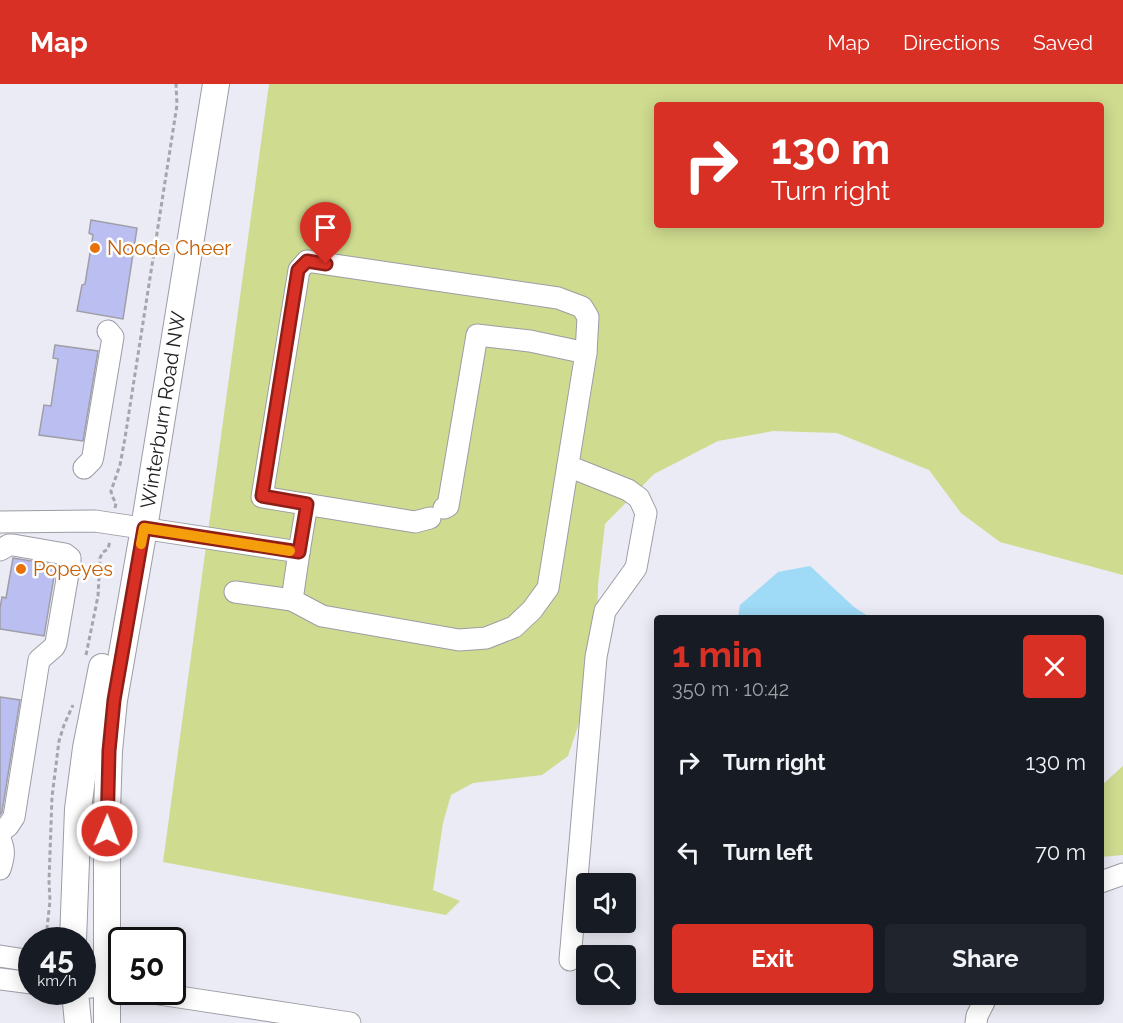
<!DOCTYPE html>
<meta charset="utf-8">
<style>
:root{--surface:#171b24;--page:#20242c;--text:#f1f3f6;--muted:#9ea1a6;--accent:#d93025}
body{margin:0;font-family:Raleway,sans-serif;background:var(--page);color:var(--text);height:100vh;display:flex;flex-direction:column;font-size:22px;white-space:nowrap}
*{box-sizing:border-box;margin:0}
p{font-size:20px;color:var(--muted)}
.icon{flex:none;width:33px;height:33px;fill:none;stroke:currentColor;stroke-width:2;stroke-linecap:round;stroke-linejoin:round}
.map{position:relative;flex:1;overflow:hidden}
.sheet{position:absolute;left:654px;top:531px;width:450px;height:390px;display:flex;flex-direction:column;background:var(--surface);border-radius:6px;box-shadow:0 3px 15px #0003}
.sheet>*{flex:none}
.banner{position:absolute;left:654px;top:18px;width:450px;height:126px;border-radius:6px;box-shadow:0 3px 15px #0003;background:#d93025;color:#fff;overflow:hidden}
.buttons{position:absolute;left:576px;top:789px;display:grid;gap:12px}
.buttons a{display:grid;place-items:center;width:60px;height:60px;border-radius:6px;background:var(--surface);box-shadow:0 3px 15px #0003;font-size:30px}
.speed{position:absolute;left:18px;top:843px;display:flex;gap:12px;font-size:30px;font-weight:700;text-align:center}
.speed>*{display:grid;place-content:center;width:78px;height:78px;border-radius:50%;background:var(--surface);box-shadow:0 3px 15px #0003;line-height:1}
.speed small{font-size:15px;font-weight:400}
.speed .limit{border:3px solid #111;border-radius:9px;background:#fff;color:#111}
.pin{position:absolute;display:grid;place-items:center;width:51px;height:51px;color:#fff;margin:-62px -26px;border-radius:50% 50% 50% 0;rotate:-45deg;box-shadow:0 0 6px #0007}
.pin .icon{rotate:45deg}
.me{position:absolute;width:66px;margin:-33px;rotate:1deg;stroke-linejoin:round;filter:drop-shadow(0 0 4px #0008)}
.turn{display:flex;align-items:center;gap:21px;height:126px;padding:0 18px;font-size:27px}
.turn .icon{width:78px;height:78px;stroke-width:2.5}
.turn b{display:block;font-size:42px;line-height:51px}
.round{display:grid;place-items:center;flex:none;width:63px;height:63px;border-radius:6px;background:var(--page)}
.overview{display:flex;align-items:center;justify-content:space-between;height:102px;padding:0 18px}
h1{font-size:36px;font-weight:700;line-height:45px;color:var(--accent)}
.primary-button{display:flex;gap:12px;margin-top:auto;padding:12px 18px}
.primary-button a{flex:1;height:69px;border-radius:6px;background:var(--accent);color:#fff;font-size:24px;font-weight:700;line-height:69px;text-align:center}
.primary-button a+a{background:var(--page);color:var(--text)}
ul{padding:0;list-style:none}
li{display:flex;align-items:center;gap:18px;height:90px;padding:0 18px}
li div{flex:1}
li b{display:block;font-size:22px}
li em{font-style:normal}
header{display:flex;align-items:center;gap:36px;box-sizing:border-box;height:84px;padding:0 30px;background:var(--accent);color:#fff}
header strong{font-size:28px}
nav{display:flex;gap:33px;margin-inline-start:auto;font-size:21px}
.map>svg:first-child{display:block}
.green{fill:#cfdb8f;fill-rule:evenodd}
.water{fill:#9fdaf6}
.building{fill:#bbbef1;stroke:#9e9ea7;stroke-width:1.5}
.lines{fill:none;stroke-linecap:round;stroke-linejoin:round}
.minor-casing{stroke:#9c9da5;stroke-width:23}
.major-casing{stroke:#9c9da5;stroke-width:28}
.path{stroke:#a5a6ad;stroke-width:3;stroke-dasharray:4.5 3;stroke-linecap:butt}
.minor{stroke:#fff;stroke-width:21}
.major{stroke:#fff;stroke-width:26}
.route-casing{stroke:#8d1f18;stroke-width:15}
.route{stroke:#d93025;stroke-width:10}
.slow{stroke:#f59e0b;stroke-width:10}
.food-dot{fill:#e8710a;stroke:#fff;stroke-width:2}
.labels{text-anchor:middle;stroke-width:5;stroke-linejoin:round;paint-order:stroke}
.food-label{font-size:20px;fill:#c56008;stroke:#fff;text-anchor:start}
.street-label{font-size:20px;fill:#212125;stroke:#fff}
</style>
<header>
<strong>Map</strong>
<nav><a>Map</a><a>Directions</a><a>Saved</a></nav>
</header>
<div class="map">
<svg width="1123" height="939" viewBox="0 0 1123 939">
<rect width="100%" height="100%" fill="#eaebf4"/>
<g class="green">
<path d="M269 0H1123V491L1000 458 961 429 929 386 837 349 773 347 718 357 654 390 605 440 598 501 597 560 587 615 568 672 542 691 473 699 451 711 443 739 433 806 460 817 446 831 163 778ZM657 21H1101V141H657Z"/>
<polygon points="1123,682 1123,771 1101,773 1101,702"/>
</g>
<polygon class="water" points="810,482 854,523 871,534 738,534 740,521 778,488"/>
<g class="building">
<polygon points="91,136 137,144 123,235 77,227 82,201 85,200 93,151 89,149"/>
<polygon points="55,261 98,267 83,357 39,351 44,321 51,322 58,275 53,274"/>
<polygon points="13,474 56,481 44,552 0,545 0,524 2,513 6,514"/>
<polygon points="0,613 20,616 2,728 0,731"/>
</g>
<g class="lines">
<defs>
<g id="minor">
<polyline points="568,382 628,406 639,414 646,429 636,484 605,527 596,573 570,876"/>
<polyline points="84,384 92,376 93,372 113,253 108,247"/>
<polyline points="444,424 448,422 477,251 530,257 586,269"/>
<polyline points="0,438 95,437 299,468 292,516 322,532 459,556 486,554 514,543 532,526 548,504 586,269 588,233 582,223 558,214 307,177 299,186 262,413 415,438 430,434"/>
<polyline points="0,466 9,461 13,461 65,470 70,474 70,478 56,559 54,563 39,576 14,733 8,742 0,748"/>
<polyline points="299,468 307,420"/>
<polyline points="235,508 292,516"/>
<path d="M0 755C5 766 4 773 0 785"/>
<polyline points="1101,798 1123,790"/>
<polyline points="0,872 32,877"/>
<polyline points="82,885 107,901"/>
<polyline points="0,895 32,899"/>
<polyline points="82,904 107,901 122,904"/>
<polyline points="146,908 350,939"/>
<polyline points="976,939 977,932 984,918"/>
</g>
<g id="major">
<polyline points="73,856 78,725 86,664 102,583"/>
<polyline points="75,908 78,939"/>
<polyline points="107,939 107,728 109,667 114,616 144,444 216,0"/>
</g>
</defs>
<use href="#minor" class="minor-casing"/>
<use href="#major" class="major-casing"/>
<g class="path">
<polyline points="115,424 116,419 112,412 111,407 120,381 125,354 177,21 176,0"/>
<polyline points="86,571 98,512 100,474 103,468 108,465 110,457"/>
<polyline points="46,853 50,817 49,797 52,713 59,657 64,641 73,621"/>
</g>
<use href="#minor" class="minor"/>
<use href="#major" class="major"/>
</g>
<g class="lines">
<defs>
<polyline id="route" points="107,747 109,667 114,616 144,444 299,468 307,420 262,412 298,186 307,177 326,180"/>
</defs>
<use href="#route" class="route-casing"/>
<use href="#route" class="route"/>
<polyline class="slow" points="141,460 144,444 290,467"/>
</g>
<g class="food-dot">
<circle cx="95" cy="164" r="6"/>
<circle cx="21" cy="485" r="6"/>
</g>
<g class="labels">
<g class="food-label">
<text x="107" y="171">Noode Cheer</text>
<text x="33" y="492">Popeyes</text>
</g>
<g class="street-label">
<text transform="translate(163 326) rotate(-81)" y="7">Winterburn Road NW</text>
</g>
</g>
</svg>
<div class="buttons">
<a><svg class="icon" aria-label="sound" viewBox="0 0 24 24"><path d="M4 9h4l5-4v14l-5-4H4zM17 9q2 3 0 6"/></svg></a>
<a><svg class="icon" aria-label="search" viewBox="0 0 24 24"><circle cx="10" cy="10" r="6"/><path d="M15 15l6 6"/></svg></a>
</div>
<div class="speed"><div>45<small>km/h</small></div><div class="limit">50</div></div>
<div class="pin" style="left:326px;top:180px;background:#d93025"><svg class="icon" aria-label="arrive" viewBox="0 0 24 24"><path d="M6 21V4h12l-3 4 3 4H6"/></svg></div>
<svg class="me" style="left:107px;top:747px" viewBox="-20 -20 40 40"><circle r="17" fill="#d93025" stroke="#fff" stroke-width="3"/><path d="M0-11L8 9 0 5-8 9z" fill="#fff"/></svg>
<div class="banner">
<div class="turn"><svg class="icon" aria-label="right" viewBox="0 0 24 24"><path d="M7 20v-9h11M14 6l5 5-5 5"/></svg><div><b>130 m</b>Turn right</div></div>
</div>
<section class="sheet">
<div class="overview"><div><h1>1 min</h1><p>350 m · 10:42</p></div><a class="round" style="background:#d93025;color:#fff"><svg class="icon" aria-label="close" viewBox="0 0 24 24"><path d="M6 6l12 12M18 6L6 18"/></svg></a></div>
<ul>
<li><svg class="icon" aria-label="right" viewBox="0 0 24 24"><path d="M7 20v-9h11M14 6l5 5-5 5"/></svg><div><b>Turn right</b></div><em>130 m</em></li>
<li><svg class="icon" aria-label="left" viewBox="0 0 24 24"><path d="M17 20v-9H6M10 6l-5 5 5 5"/></svg><div><b>Turn left</b></div><em>70 m</em></li>
</ul>
<div class="primary-button"><a>Exit</a><a>Share</a></div>
</section>
</div>
